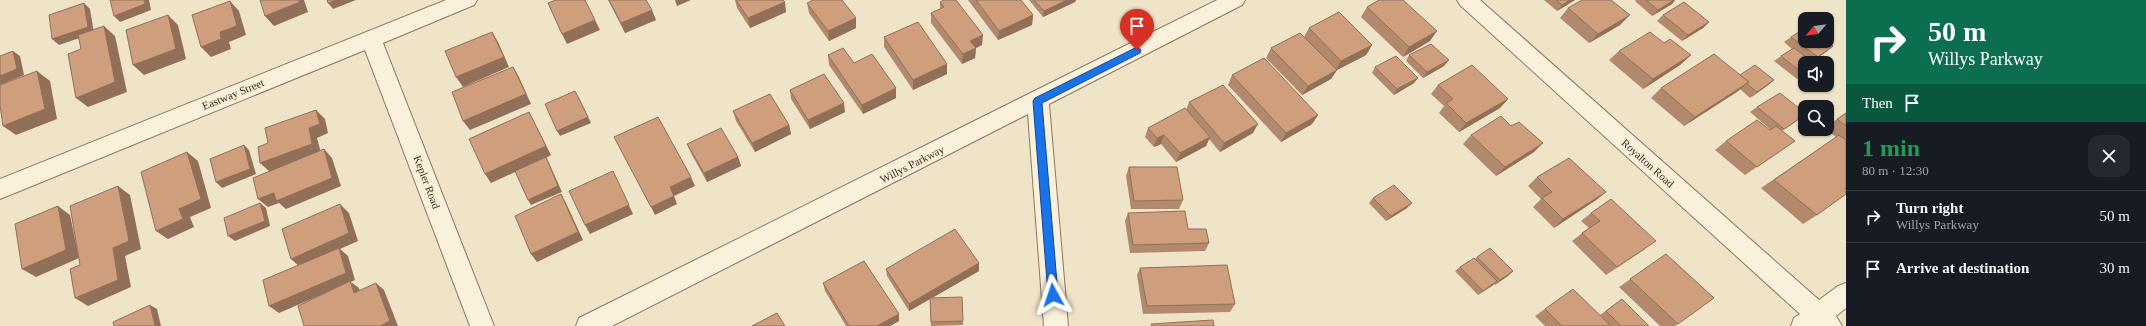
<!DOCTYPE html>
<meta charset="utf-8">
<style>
:root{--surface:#171b24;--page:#242831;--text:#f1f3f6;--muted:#9ea1a6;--line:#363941}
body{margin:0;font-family:Georgia,serif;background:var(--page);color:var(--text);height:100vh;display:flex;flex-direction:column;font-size:15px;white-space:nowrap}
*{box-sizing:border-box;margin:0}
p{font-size:13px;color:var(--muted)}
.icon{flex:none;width:22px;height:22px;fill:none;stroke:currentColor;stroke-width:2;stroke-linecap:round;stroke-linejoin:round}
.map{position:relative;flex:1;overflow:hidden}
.side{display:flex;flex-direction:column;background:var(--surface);width:300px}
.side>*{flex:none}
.banner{background:#0b6e4f;color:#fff;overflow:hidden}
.needle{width:26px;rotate:241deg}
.controls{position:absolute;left:1798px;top:12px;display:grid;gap:8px}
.controls a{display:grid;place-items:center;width:36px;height:36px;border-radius:8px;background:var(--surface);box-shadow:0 1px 3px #0004;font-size:20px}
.pin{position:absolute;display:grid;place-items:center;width:34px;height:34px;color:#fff;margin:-41px -17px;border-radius:50% 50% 50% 0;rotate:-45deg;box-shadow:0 0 4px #0007}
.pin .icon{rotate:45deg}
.me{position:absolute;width:44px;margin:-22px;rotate:355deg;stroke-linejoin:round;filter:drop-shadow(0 0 3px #0008)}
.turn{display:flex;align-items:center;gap:14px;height:84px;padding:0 16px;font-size:18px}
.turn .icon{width:52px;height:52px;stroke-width:2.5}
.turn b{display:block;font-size:28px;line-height:34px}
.then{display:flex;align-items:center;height:38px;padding:0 16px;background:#0003;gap:8px;font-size:15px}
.round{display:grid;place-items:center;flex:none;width:42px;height:42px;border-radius:12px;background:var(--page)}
.head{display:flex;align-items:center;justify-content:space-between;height:68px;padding:0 16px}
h1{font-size:24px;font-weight:700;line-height:30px;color:#1e9e55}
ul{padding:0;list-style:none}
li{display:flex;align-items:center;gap:12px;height:52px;padding:0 16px;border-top:1px solid var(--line)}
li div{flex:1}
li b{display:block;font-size:15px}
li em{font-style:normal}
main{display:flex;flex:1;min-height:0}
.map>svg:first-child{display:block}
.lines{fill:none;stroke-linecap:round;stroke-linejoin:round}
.minor-casing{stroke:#8d765c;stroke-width:2}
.minor{fill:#faf1dc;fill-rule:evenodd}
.wall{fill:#b2896c}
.shaded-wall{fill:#916f58}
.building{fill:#cf9f7d;stroke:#916f58}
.route{fill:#1a73e8;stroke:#114b97}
.labels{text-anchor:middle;stroke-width:4;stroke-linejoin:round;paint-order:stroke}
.street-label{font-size:11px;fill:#3d2e20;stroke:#f7eed8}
</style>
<main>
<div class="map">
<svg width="1846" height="326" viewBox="0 0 1846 326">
<rect width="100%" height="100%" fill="#f0e4c8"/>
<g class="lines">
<defs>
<g id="minor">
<polygon points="446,0 477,0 474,5 383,43 494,326 470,326 365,50 0,199 0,179"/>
<polygon points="1217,0 1245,0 1242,5 1049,104 1068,326 1044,326 1028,114 612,326 576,326 579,318"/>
<polygon points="1457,0 1480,0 1819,300 1838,286 1846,283 1846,308 1836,316 1842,326 1791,326 1794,318 1800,314 1460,5"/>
</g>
</defs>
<use href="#minor" class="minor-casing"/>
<use href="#minor" class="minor"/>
</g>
<g class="wall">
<polygon points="608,0 646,0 656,20 625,33"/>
<polygon points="735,0 783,0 786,12 750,28 737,8"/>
<polygon points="968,0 1021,0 1033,15 1032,25 998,40"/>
<polygon points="1029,0 1076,0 1075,2 1043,17"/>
<polygon points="1544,0 1575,0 1557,11"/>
<polygon points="1636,0 1675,0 1672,4 1652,16 1635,1"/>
<polygon points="940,2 982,45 976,48 975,58 962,64 931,23 931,13 940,9"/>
<polygon points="807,3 856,18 856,28 829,41 809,13"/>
<polygon points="1367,7 1430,41 1403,57 1361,17"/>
<polygon points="1568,8 1620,25 1589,43 1560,18"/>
<polygon points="1663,15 1709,22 1703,28 1682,41 1657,21"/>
<polygon points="1309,28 1372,45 1366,55 1337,70 1331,79 1302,95 1266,58 1271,48 1304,37"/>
<polygon points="884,37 947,64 947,74 913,90 884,47"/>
<polygon points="1791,37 1826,52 1812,61 1805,74 1797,79 1774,61 1781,56 1792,49 1784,42"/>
<polygon points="1664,43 1691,55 1680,65 1643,89 1609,60 1619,51"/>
<polygon points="828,55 854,63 896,98 863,114 829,65"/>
<polygon points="1409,55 1444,66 1423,78 1406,61"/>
<polygon points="1375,67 1414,83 1394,95 1372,73"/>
<polygon points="1232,75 1318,115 1312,124 1281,142 1228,85"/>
<polygon points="1740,75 1774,80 1750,98 1740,89 1684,126 1651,98 1661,88"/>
<polygon points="1438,85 1508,99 1500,108 1459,132 1439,113 1444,106 1431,94"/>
<polygon points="790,90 845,112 810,129 791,99"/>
<polygon points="1189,102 1253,133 1220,152 1209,139 1206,146 1176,162 1161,144 1154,147 1145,137 1148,128 1186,110"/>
<polygon points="1757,107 1805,115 1782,131 1795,141 1745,175 1715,150 1726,141 1771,130 1750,112"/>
<polygon points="733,111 789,125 791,134 755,152 736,121"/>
<polygon points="1846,113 1846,194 1817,215 1803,224 1761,188 1836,137 1825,129 1827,129 1827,126"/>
<polygon points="1471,135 1534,152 1496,176 1463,144"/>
<polygon points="687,144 738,157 741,166 707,182 691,153"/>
<polygon points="1129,167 1183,200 1179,209 1131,209 1126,176"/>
<polygon points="1537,177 1606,192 1596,200 1554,228 1533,207 1541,199 1528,186"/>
<polygon points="1373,198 1407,208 1386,221 1369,203"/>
<polygon points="1128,213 1188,229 1209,243 1205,251 1130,253 1125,221"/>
<polygon points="1591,213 1645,249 1606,275 1572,241 1589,228 1581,221"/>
<polygon points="1666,254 1678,324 1675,326 1660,326 1619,287"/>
<polygon points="1477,257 1513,271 1495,285 1494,284 1478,295 1455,271 1460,267 1475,259"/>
<polygon points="979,263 979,271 932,298 963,321 963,325 931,326 930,299 909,311 887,276 886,269"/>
<polygon points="1140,268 1235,304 1230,312 1143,314 1137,275"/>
<polygon points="823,283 899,314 899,321 890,326 846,326 825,291"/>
<polygon points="1622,299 1649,326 1545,326 1535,316 1545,309 1600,315"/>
</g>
<g class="shaded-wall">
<polygon points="144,0 149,0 151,10 120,22 114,16"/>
<polygon points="299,0 304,0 308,12 274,26 265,16"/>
<polygon points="337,0 356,0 333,9 328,3"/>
<polygon points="675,0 691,0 677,6"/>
<polygon points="1067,0 1076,0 1075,2 1043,17 1044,11"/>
<polygon points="1570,0 1575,0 1557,11 1562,5"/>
<polygon points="1674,0 1675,0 1672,4 1652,16 1658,10"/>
<polygon points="230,1 239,11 246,35 229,42 231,49 211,57 201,47 220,32"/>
<polygon points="785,2 786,12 750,28 748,18"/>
<polygon points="84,3 90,9 94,33 59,45 52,39"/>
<polygon points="652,10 656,20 625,33 621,23"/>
<polygon points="168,15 178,25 186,59 144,75 133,65"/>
<polygon points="1033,15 1032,25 998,40 999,31"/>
<polygon points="1630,15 1620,25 1589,43 1598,34"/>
<polygon points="856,18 856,28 829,41 828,31"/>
<polygon points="595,20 600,30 567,44 562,34"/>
<polygon points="1709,22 1703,28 1682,41 1688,35"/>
<polygon points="104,26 115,36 127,92 88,107 76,98"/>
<polygon points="1437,31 1430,41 1403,57 1409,47"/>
<polygon points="492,32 498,42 509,67 463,87 456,77"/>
<polygon points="983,35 982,45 970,51 970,41"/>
<polygon points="1372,45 1366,55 1337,70 1331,79 1302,95 1308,86 1336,70 1341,61"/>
<polygon points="1833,46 1826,52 1810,63 1818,57"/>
<polygon points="976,48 975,58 962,64 963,54"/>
<polygon points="13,51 20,56 24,75 0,85 0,76"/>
<polygon points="1691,55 1680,65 1643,89 1653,79"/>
<polygon points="1449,60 1444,66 1423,78 1427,72"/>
<polygon points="947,64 947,74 913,90 913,80"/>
<polygon points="513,67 519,77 531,104 470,130 463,121"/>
<polygon points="37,71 50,81 57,119 16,135 3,126"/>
<polygon points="1418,78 1414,83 1394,95 1397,89"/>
<polygon points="1774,80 1767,86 1750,98 1757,92"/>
<polygon points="1749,82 1737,92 1684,126 1695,117"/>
<polygon points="896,88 896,98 863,114 862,105"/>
<polygon points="578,96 591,123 560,136 557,131"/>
<polygon points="1508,99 1500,108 1459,132 1466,123"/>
<polygon points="844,103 845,112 810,129 808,120"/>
<polygon points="316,110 325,119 328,133 317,138 321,153 270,172 260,163 309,128"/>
<polygon points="529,112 534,122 551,155 546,158 549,163 562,192 531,205 528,200 546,158 491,183 485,174"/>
<polygon points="1318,115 1312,124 1281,142 1286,133"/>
<polygon points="1258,124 1253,133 1220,152 1224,143"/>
<polygon points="789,125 791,134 755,152 752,143"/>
<polygon points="1164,135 1161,144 1154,147 1157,138"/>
<polygon points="1210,137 1206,146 1176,162 1180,153"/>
<polygon points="1543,143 1534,152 1496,176 1505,167"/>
<polygon points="244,145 249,150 256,174 222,188 216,182"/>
<polygon points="324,149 332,158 341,186 286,209 279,203 268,207 258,199"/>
<polygon points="187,152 198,161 211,208 190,217 194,227 168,239 156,231 179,209"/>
<polygon points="738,157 741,166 707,182 704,173"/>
<polygon points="613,171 633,214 590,234 585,225"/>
<polygon points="691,177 695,186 674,196 677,204 655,215 651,207 670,187"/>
<polygon points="118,186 130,195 141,249 125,256 131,287 88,306 75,298 113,248"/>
<polygon points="1606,192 1596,200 1554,228 1563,219"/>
<polygon points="561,194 566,203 583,240 537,262 531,254"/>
<polygon points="260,203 266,208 270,226 235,241 228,236"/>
<polygon points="1412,203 1407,208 1386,221 1391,216"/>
<polygon points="340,204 349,213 358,241 340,249 348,256 355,280 351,282 359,288 363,300 354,293 351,282 279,313 269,306 300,267 291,259"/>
<polygon points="58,206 70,215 79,258 36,277 22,269"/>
<polygon points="979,263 979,271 909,311 909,304"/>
<polygon points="1513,271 1508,276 1495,285 1500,280"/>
<polygon points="1497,281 1492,286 1478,295 1483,291"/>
<polygon points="376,283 384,290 398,326 380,326"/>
<polygon points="150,305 157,309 161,326 155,326"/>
<polygon points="899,314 899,321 890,326 877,326"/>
</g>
<g class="building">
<polygon points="110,0 144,0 145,4 114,16"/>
<polygon points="260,0 299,0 300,2 265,16"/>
<polygon points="327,0 337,0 328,3"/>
<polygon points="556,0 585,0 595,20 562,34 548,3"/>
<polygon points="609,0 646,0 652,10 621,23"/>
<polygon points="736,0 783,0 785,2 748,18"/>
<polygon points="813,0 842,0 856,18 828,31 807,3"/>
<polygon points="944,0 956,0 983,35 970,41 976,48 963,54 931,13 944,7 940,2"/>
<polygon points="976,0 1021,0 1033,15 999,31"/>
<polygon points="1034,0 1067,0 1044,11"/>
<polygon points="1379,0 1403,0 1437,31 1409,47 1367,7"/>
<polygon points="1556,0 1570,0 1562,5"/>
<polygon points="1582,0 1611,0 1630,15 1598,34 1568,8"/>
<polygon points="1646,0 1674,0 1658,10"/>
<polygon points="230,1 237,26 220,32 221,39 201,47 192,15"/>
<polygon points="1684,2 1709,22 1688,35 1663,15"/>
<polygon points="84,3 88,27 52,39 49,15"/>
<polygon points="1339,12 1372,45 1341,61 1309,28"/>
<polygon points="168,15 176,49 133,65 126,30"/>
<polygon points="918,22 947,64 913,80 884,37"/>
<polygon points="104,26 115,82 76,98 68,54 81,49 78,35"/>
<polygon points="1805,28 1805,41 1826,41 1833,46 1818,57 1791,37"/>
<polygon points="492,32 504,57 456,77 445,51"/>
<polygon points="1650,32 1664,43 1670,39 1691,55 1653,79 1619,51"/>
<polygon points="1300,33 1337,70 1308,86 1271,48"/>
<polygon points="1431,44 1449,60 1427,72 1409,55"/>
<polygon points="843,48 854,63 872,54 896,88 862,105 828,55"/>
<polygon points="1794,48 1814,63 1805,63 1805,73 1804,74 1781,56"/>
<polygon points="13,51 17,69 0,76 0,56"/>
<polygon points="1714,54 1749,82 1695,117 1661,88"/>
<polygon points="1396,56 1418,78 1397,89 1375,67"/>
<polygon points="1264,58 1318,115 1286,133 1232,75"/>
<polygon points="1472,65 1508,99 1466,123 1446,103 1453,99 1438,85"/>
<polygon points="1755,65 1774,80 1757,92 1747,84 1749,82 1740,75"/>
<polygon points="513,67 526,94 463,121 452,92"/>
<polygon points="37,71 45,109 3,126 0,105 0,85"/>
<polygon points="824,74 844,103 808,120 790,90"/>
<polygon points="1223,85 1258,124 1224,143 1189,102"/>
<polygon points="575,91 588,117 557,131 545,104"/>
<polygon points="1780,93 1805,113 1805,115 1784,129 1757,107"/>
<polygon points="770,94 789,125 752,143 733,111"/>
<polygon points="1185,108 1210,137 1180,153 1164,135 1157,138 1148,128"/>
<polygon points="316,110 320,124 309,128 312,144 260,163 258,147 268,143 265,128"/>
<polygon points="529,112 546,146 485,174 469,139"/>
<polygon points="1846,113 1846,126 1837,119"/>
<polygon points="1501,116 1511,126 1519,122 1543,143 1505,167 1471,135"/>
<polygon points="658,117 691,177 670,187 674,196 651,207 614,137"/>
<polygon points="1757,120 1770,130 1776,126 1795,141 1757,167 1726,141"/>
<polygon points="721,128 738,157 704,173 687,144"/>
<polygon points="1839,135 1846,140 1846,194 1817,215 1774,180"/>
<polygon points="244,145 250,169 216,182 210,159"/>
<polygon points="324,149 332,178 276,201 274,193 258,199 253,178"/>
<polygon points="187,152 201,199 179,209 183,219 156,231 141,172"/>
<polygon points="546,157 558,186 528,200 515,171"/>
<polygon points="1569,158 1606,192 1563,219 1542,198 1552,192 1537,177"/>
<polygon points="1129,167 1177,167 1183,200 1134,201"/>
<polygon points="613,171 629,205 585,225 569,191"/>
<polygon points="1394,185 1412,203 1391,216 1373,198"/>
<polygon points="118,186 129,241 113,248 118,280 75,298 70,269 80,265 70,206"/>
<polygon points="561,194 578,232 531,254 515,216"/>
<polygon points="1611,199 1656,241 1617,267 1582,233 1600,221 1591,213"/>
<polygon points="260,203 265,221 228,236 224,218"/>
<polygon points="340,204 349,233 291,259 282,229"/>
<polygon points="58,206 66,250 22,269 15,224"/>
<polygon points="1185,211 1188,229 1206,229 1209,243 1133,245 1128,213"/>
<polygon points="955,229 979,263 909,304 886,269"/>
<polygon points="339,248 346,273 269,306 263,280"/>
<polygon points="1490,248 1513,271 1500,280 1477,257"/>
<polygon points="1666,254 1714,298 1678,324 1630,279"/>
<polygon points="1474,258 1497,281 1483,291 1460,267"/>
<polygon points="864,261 899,314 877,326 849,326 823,283"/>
<polygon points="1227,265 1235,304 1147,306 1140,268"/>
<polygon points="350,281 354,293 376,283 390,321 380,326 304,326 298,306"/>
<polygon points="1573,289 1611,326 1562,326 1545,309"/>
<polygon points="962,297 963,321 931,322 930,298"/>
<polygon points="1622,299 1649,326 1621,326 1606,311"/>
<polygon points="150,305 155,326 114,326 113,322"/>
<polygon points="777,313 785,326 752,326"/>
<polygon points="1213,320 1214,326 1152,326 1151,324"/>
</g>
<polygon class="route" points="1137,47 1141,50 1140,53 1042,103 1058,295 1053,299 1048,295 1033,101 1035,98"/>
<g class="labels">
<g class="street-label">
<text transform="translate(233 94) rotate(-22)" y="4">Eastway Street</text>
<text transform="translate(1648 163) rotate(42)" y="4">Royalton Road</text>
<text transform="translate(912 164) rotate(-27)" y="4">Willys Parkway</text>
<text transform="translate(427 182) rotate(69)" y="4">Kepler Road</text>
</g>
</g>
</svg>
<div class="controls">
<a><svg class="needle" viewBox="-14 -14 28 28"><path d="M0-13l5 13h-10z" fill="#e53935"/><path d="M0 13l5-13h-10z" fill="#9ea1a6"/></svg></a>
<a><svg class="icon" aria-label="sound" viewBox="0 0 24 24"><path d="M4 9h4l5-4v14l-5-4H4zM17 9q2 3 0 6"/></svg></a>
<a><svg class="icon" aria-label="search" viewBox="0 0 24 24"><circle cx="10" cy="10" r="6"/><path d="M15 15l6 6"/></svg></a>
</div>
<div class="pin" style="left:1137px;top:50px;background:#d93025"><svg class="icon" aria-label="arrive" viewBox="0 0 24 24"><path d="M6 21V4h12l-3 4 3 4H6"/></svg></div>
<svg class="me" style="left:1053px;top:295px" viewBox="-20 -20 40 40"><path d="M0-17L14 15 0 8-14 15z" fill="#1a73e8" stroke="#fff" stroke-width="4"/></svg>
</div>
<section class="side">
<div class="banner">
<div class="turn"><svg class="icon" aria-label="right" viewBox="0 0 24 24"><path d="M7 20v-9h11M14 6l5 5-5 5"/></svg><div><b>50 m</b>Willys Parkway</div></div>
<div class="then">Then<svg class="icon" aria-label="arrive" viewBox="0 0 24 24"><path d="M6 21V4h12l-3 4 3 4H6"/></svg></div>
</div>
<div class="head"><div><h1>1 min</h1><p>80 m · 12:30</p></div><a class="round"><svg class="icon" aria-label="close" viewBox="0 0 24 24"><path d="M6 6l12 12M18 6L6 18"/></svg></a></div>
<ul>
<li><svg class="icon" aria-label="right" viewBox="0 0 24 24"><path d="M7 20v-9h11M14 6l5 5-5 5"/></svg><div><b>Turn right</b><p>Willys Parkway</p></div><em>50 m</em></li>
<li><svg class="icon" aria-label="arrive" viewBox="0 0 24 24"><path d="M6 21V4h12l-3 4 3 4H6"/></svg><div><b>Arrive at destination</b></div><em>30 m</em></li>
</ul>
</section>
</main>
